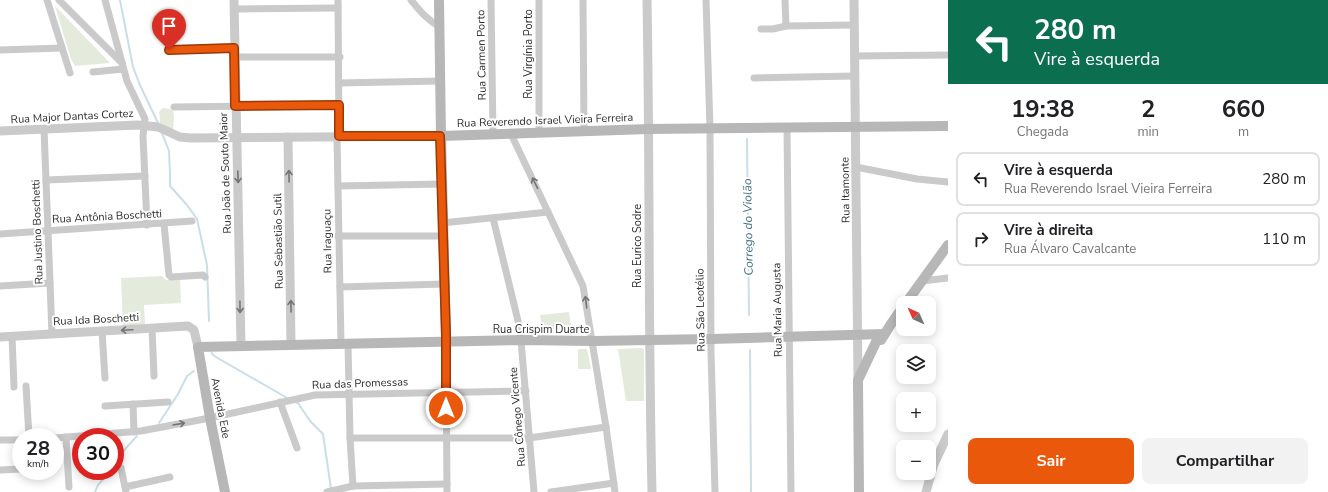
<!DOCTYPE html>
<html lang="pt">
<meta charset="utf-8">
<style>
:root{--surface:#fff;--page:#f2f2f2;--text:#202124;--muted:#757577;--line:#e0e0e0;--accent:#ea580c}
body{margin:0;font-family:"Nunito Sans",sans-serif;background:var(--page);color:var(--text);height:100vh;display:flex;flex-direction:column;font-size:15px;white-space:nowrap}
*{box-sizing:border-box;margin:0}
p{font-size:13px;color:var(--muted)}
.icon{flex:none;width:22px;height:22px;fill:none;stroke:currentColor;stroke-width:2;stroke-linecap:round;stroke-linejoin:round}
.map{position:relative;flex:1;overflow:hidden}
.panel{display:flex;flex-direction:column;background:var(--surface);width:380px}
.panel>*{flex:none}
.guide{background:#0b6e4f;color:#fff;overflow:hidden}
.needle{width:26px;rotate:315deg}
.fabs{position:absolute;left:896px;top:296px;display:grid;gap:8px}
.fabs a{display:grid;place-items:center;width:40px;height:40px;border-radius:8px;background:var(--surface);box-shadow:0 2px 10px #0003;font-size:20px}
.speed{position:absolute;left:12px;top:428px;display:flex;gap:8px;font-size:20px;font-weight:700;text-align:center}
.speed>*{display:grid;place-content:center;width:52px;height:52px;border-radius:50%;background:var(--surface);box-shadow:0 2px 10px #0003;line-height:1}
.speed small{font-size:10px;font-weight:400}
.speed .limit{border:6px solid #d22;background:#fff;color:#111}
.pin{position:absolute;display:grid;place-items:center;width:34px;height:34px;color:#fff;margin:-41px -17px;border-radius:50% 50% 50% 0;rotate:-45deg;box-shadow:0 0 4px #0007}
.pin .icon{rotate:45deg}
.me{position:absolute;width:44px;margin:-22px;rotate:0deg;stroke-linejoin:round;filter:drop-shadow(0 0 3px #0008)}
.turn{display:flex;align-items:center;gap:14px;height:84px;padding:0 20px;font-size:18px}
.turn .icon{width:52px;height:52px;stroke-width:2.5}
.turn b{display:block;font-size:28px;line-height:34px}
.eta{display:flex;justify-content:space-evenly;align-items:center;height:68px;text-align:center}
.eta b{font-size:24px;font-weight:700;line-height:28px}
.button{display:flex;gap:8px;margin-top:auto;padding:8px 20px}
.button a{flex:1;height:46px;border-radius:8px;background:var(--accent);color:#fff;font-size:16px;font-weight:700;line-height:46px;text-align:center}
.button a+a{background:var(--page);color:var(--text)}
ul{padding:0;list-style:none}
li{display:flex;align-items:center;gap:12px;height:54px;margin:0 8px 6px;padding:0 12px;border:2px solid var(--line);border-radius:8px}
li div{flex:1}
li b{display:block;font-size:15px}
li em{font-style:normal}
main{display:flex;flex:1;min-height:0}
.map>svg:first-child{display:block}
.green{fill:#e4eadc}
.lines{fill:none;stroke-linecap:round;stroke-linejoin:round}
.stream{stroke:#cadee8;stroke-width:2}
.minor{stroke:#cacaca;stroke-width:7}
.tertiary{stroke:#cacaca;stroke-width:9}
.secondary{stroke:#b7b7b7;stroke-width:10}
.oneway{stroke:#747474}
.route-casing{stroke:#983908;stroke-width:10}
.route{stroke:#ea580c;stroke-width:7}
.labels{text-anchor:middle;stroke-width:4;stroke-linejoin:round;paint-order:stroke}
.street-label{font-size:11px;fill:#2d2d2d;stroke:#fff}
.water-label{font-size:12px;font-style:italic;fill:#437288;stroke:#fff}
</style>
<main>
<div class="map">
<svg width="948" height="492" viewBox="0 0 948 492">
<rect width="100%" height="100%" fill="#fff"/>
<g class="green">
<polygon points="55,6 110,63 75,66 71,59"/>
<path d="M164 108 173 110 174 117 173 130 160 123C161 117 156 111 164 108Z"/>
<polygon points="162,276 166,280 180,279 181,303 144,305 145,324 123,326 121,278"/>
<polygon points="569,312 572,333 543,334 540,315"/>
<polygon points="642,348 644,350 644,401 626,401 618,349"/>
<polygon points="578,349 587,349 591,369 578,369"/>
</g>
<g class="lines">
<g class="stream">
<polyline points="120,0 133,67 140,85 158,123"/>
<polyline points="162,133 169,151 170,174 170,186 187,205 197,219 207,265 209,321"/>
<polyline points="747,139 749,315"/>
<polyline points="750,350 751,492"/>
<polyline points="212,353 213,355 221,360 289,399"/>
<polyline points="295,402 298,403 310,421 323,434 331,489"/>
<polyline points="159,423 178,394 187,376 194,371"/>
<polyline points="115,465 126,448 137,436"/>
<polyline points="95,492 98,485 110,471"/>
</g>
<g class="minor">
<polyline points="47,0 70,73"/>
<polyline points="59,0 122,63"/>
<polyline points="105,0 127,81 145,119 143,136 147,225"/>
<polyline points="338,0 339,137"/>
<path d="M411 0C420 11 427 20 440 27"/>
<polyline points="491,0 493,134"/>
<polyline points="583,0 584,131"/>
<polyline points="706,0 710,128 711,352 715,492"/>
<polyline points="785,0 786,26"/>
<polyline points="234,9 338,8"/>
<polyline points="761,29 773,29 786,26 854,25"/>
<polyline points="0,50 62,48"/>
<polyline points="169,50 234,48"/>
<polyline points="855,56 948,55"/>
<polyline points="234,57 340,57"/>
<polyline points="93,72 123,69"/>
<polyline points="754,78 855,76"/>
<polyline points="339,83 440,81"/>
<polyline points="174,107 339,105"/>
<polyline points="787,127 791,492"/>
<polyline points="44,129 52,334"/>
<polyline points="539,133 539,0"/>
<polyline points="511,134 583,286 606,427 615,492"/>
<polyline points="337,137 341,344"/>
<polyline points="856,167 917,179 948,182"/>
<polyline points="46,180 145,176"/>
<polyline points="338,186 442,184"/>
<polyline points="493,218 520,329 534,492"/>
<polyline points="442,223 548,212"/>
<polyline points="164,224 169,275 171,277 203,275 205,277"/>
<polyline points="0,234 192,221"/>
<polyline points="338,236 442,236"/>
<polyline points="922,281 948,278"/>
<polyline points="0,286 50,283"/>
<polyline points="340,287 444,284"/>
<polyline points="152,328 154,376"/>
<polyline points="102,331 105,378"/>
<polyline points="12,336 14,387"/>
<polyline points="446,341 447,492"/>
<polyline points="348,344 350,438 353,486"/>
<polyline points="26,386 29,437"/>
<polyline points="280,402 297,448"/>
<polyline points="133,404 134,432"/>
<polyline points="105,406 168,402"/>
<polyline points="66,437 69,487"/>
<polyline points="55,438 141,431 210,418 315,395 526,391"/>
<polyline points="350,438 529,438 606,427"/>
<polyline points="0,440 21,440"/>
<polyline points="121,468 126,492"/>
<polyline points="0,470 21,469"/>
<polyline points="125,487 170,477"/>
<polyline points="327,492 353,486 447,484"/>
<polyline points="551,492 614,483"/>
</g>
<g class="tertiary">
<polyline points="234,0 241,346"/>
<path d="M647 0C650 164 648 328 652 492"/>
<polyline points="854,0 858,380"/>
<polyline points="0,131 138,125 158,127 180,137 190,138 441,136"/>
<polyline points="288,137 291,345"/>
<polyline points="0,337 188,326 194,330 198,347"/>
<polyline points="926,492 934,464 948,434"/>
</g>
<g class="secondary">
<polyline points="439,0 441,136 446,341"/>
<polyline points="441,136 649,129 948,126"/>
<polyline points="906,303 948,245"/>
<polyline points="881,340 891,324 903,307"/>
<polyline points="225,492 210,418 198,347 522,340 592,341 711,339 884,334"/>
<polyline points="859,492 858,380 876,342 884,335"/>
</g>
</g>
<defs><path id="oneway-shaft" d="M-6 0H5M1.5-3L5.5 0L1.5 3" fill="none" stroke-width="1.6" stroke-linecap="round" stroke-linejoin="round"/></defs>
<g class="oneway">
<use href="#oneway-shaft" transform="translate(289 176) rotate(-91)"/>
<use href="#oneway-shaft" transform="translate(238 177) rotate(88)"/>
<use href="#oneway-shaft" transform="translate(535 183) rotate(-116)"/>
<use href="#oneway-shaft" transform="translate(586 302) rotate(-97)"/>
<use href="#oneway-shaft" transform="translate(291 306) rotate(-91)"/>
<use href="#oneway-shaft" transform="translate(240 307) rotate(89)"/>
<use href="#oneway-shaft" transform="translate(127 330) rotate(177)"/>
<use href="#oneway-shaft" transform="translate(179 424) rotate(-10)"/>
</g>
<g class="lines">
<defs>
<polyline id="route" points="169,50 234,48 235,106 339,105 339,136 440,136 446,334 446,408"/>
</defs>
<use href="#route" class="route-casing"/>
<use href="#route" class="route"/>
</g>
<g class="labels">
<g class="street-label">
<text transform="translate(528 54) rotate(-90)" y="4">Rua Virgínia Porto</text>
<text transform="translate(481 55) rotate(-91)" y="4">Rua Carmen Porto</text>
<text transform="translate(72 116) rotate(-3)" y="4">Rua Major Dantas Cortez</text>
<text transform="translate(545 120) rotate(-2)" y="4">Rua Reverendo Israel Vieira Ferreira</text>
<text transform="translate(225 173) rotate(-92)" y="4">Rua João de Souto Maior</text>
<text transform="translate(845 190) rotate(-91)" y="4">Rua Itamonte</text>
<text transform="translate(107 216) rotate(-3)" y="4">Rua Antônia Boschetti</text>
<text transform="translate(37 232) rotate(-92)" y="4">Rua Justino Boschetti</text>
<text transform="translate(278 241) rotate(-91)" y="4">Rua Sebastião Sutil</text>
<text transform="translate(327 241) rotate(-91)" y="4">Rua Iraguaçu</text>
<text transform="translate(637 246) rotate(-90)" y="4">Rua Eurico Sodre</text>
<text transform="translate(700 310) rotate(-91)" y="4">Rua São Leotélio</text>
<text transform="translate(777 310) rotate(-91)" y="4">Rua Maria Augusta</text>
<text transform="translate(96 319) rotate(-3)" y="4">Rua Ida Boschetti</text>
<text x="541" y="333">Rua Crispim Duarte</text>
<text transform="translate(360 383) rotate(-2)" y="4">Rua das Promessas</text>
<text transform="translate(221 408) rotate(79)" y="4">Avenida Ede</text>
<text transform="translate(517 417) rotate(-95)" y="4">Rua Cônego Vicente</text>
</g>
<g class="water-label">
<text transform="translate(748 227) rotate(-91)" y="4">Corrego do Violão</text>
</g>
</g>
</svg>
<div class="fabs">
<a><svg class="needle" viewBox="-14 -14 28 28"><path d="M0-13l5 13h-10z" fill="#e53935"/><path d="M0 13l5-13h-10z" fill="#757577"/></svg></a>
<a><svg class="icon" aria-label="layers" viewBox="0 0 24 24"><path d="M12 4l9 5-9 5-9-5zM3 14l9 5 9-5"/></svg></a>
<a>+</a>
<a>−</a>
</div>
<div class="speed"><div>28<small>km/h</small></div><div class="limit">30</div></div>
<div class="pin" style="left:169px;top:50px;background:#d93025"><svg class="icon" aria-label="arrive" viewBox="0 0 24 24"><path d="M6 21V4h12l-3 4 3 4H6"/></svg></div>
<svg class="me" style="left:446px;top:408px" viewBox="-20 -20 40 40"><circle r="17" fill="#ea580c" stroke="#fff" stroke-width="3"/><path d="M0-11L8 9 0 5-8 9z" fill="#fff"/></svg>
</div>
<section class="panel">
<div class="guide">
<div class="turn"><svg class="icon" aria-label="left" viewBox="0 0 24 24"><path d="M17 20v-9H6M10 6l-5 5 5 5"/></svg><div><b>280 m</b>Vire à esquerda</div></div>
</div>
<div class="eta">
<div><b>19:38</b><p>Chegada</p></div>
<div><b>2</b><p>min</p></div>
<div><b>660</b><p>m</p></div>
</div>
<ul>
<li><svg class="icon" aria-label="left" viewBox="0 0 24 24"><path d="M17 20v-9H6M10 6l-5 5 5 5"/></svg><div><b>Vire à esquerda</b><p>Rua Reverendo Israel Vieira Ferreira</p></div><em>280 m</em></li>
<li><svg class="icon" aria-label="right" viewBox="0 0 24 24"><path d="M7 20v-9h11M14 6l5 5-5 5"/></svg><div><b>Vire à direita</b><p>Rua Álvaro Cavalcante</p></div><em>110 m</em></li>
</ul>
<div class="button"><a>Sair</a><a>Compartilhar</a></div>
</section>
</main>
